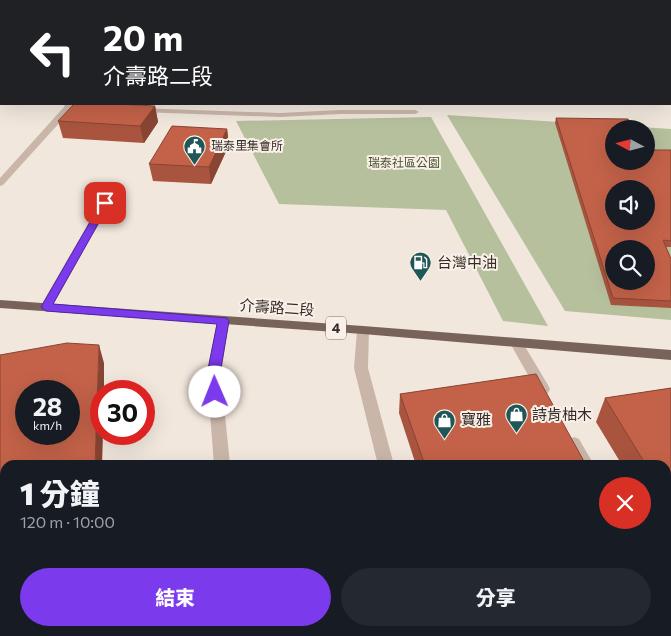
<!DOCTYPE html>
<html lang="zh-TW">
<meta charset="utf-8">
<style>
:root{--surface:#171b24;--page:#242831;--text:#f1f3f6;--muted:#9ea1a6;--accent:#7c3aed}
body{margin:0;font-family:Commissioner,"Noto Sans TC",sans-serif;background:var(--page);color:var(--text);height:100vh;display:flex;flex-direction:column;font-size:19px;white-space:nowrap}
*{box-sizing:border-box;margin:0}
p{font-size:16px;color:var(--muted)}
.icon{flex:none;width:28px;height:28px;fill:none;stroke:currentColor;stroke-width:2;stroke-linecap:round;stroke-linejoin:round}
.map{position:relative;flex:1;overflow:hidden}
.side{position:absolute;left:0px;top:460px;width:671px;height:176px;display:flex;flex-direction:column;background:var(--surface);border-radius:15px 15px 0 0;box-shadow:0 5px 20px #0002}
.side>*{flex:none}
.guide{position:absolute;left:0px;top:0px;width:671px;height:105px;box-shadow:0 5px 20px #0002;background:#202124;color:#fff;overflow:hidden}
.needle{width:32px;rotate:277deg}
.buttons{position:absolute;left:605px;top:120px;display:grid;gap:10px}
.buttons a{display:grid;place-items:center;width:50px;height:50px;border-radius:50%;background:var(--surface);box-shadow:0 5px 20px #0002;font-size:25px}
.speed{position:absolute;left:15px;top:380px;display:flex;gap:10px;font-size:25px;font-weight:700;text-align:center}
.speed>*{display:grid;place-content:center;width:65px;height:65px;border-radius:50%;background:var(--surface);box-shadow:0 5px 20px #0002;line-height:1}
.speed small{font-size:12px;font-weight:400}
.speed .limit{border:8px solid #d22;background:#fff;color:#111}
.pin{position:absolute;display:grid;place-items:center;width:42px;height:42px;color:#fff;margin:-21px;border-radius:10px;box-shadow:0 2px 8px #0006}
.me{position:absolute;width:55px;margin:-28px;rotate:359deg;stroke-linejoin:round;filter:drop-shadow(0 0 4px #0008)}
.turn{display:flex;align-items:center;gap:18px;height:105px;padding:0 20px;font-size:22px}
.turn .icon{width:65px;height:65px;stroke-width:2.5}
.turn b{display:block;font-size:35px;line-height:42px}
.round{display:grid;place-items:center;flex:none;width:52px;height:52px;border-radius:26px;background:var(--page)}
.headline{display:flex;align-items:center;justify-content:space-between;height:85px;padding:0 20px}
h1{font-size:30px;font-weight:800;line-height:38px}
.button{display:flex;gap:10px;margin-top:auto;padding:10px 20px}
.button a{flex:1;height:58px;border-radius:30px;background:var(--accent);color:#fff;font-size:20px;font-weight:800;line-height:58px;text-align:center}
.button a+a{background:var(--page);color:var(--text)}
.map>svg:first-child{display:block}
.green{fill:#b6c09d;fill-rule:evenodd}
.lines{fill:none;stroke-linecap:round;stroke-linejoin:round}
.lane{fill:#c9b6a9;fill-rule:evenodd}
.street{fill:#c9b6a9;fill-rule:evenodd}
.primary{fill:#78635a;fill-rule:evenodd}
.wall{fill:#a8543f}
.shaded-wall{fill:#884533}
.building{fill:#c36249;stroke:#884533;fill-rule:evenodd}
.route{fill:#7c3aed;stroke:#51269a}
.labels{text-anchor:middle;stroke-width:4;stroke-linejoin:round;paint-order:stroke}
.far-poi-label{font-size:12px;fill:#372c28;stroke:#f9f1e9;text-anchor:start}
.far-park-label{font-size:12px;fill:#47542d;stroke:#f9f1e9}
.shield{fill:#f9f1e9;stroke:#716762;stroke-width:1}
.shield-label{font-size:14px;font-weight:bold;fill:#372c28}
.poi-label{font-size:15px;fill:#372c28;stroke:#f9f1e9;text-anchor:start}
.street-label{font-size:15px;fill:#372c28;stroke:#f9f1e9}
</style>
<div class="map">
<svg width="671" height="636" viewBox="0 0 671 636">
<rect width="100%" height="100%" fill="#f1e7dd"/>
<g class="green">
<path d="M447 115 671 129V320L565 311ZM614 129H646V161H614ZM614 189H646V221H614ZM614 249H646V281H614Z"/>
<polygon points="431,117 548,326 503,321 446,210 279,204 236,121"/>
</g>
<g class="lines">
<g class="lane">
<rect x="71" y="0" width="6" height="1"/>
<polygon points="569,0 579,0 580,1 570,1"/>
<rect x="670" y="14" width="1" height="5"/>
<rect x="670" y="29" width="1" height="5"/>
<rect x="0" y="41" width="1" height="4"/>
<polygon points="65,104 73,104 71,110 3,185 0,186 0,178 64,107"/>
<polygon points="137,108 280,113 340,110 415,110 419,112 415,114 340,114 280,117 140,112 137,112"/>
<polygon points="105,200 110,203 52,307 46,311 42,310 40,307 100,203"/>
</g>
<g class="street">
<polygon points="223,317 229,321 221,374 230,465 214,465 207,374 217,321"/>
<polygon points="363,326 369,330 368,368 394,465 378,465 354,368 357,330"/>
<polygon points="516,338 521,340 548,385 550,389 548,393 543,394 538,393 510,343 511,340"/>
<polygon points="574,437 579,439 594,465 578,465 567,443 569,439"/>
<polygon points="666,596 671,597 671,621 666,619"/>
<polygon points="228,631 246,631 247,636 229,636"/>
<polygon points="423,631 441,631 442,636 424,636"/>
</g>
<polygon class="primary" points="0,300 363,326 671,350 671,360 363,334 0,308"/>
</g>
<g class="wall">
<polygon points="155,106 158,122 144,143 63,138 58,121"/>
<polygon points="556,118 614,161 671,150 671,247 666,247 671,259 671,308 611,305 555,123"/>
<polygon points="227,129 229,145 211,184 153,181 149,164"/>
<polygon points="671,388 671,548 666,540 666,465 622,465 596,422 605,398"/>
<polygon points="400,394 586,465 416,465 399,413"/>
</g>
<g class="shaded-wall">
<polygon points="155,106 158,122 144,143 140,126"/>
<polygon points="227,129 229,145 211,184 209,167"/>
<polygon points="99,345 104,363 104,391 101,391 101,434 103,434 102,465 95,465"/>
<rect x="90" y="631" width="9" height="5"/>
</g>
<g class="building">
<polygon points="74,104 118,104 155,106 140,126 58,121"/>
<path d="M556 118 628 119 633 129H614V161H646V150H671V241L663 240 671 259V301L613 298ZM614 189H646V221H614ZM614 249H646V281H614Z"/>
<polygon points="172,126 227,129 209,167 149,164"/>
<path d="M67 343 99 345 95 465H5V631H90V636H0V355ZM26 391H69V434H26Z"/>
<polygon points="536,374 586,465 425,465 400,394"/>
<polygon points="671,388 671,505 666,497 666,465 646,465 605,398"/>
</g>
<polygon class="route" points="105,200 110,203 53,304 227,318 229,321 220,374 222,392 220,396 211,396 207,374 217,324 46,311 41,307 101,203"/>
<defs>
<symbol id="civic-pin" viewBox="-11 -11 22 30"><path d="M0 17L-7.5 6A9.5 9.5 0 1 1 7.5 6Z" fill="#1f5657" stroke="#f9f1e9"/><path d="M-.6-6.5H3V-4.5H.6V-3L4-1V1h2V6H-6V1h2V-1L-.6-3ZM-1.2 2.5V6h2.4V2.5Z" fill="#fff"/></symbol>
<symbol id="fuel-pin" viewBox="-11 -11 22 30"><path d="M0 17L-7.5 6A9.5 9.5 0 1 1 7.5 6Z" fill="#1f5657" stroke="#f9f1e9"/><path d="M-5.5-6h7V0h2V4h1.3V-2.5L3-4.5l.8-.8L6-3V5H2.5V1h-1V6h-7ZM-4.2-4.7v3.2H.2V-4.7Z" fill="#fff"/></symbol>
<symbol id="shop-pin" viewBox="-11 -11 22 30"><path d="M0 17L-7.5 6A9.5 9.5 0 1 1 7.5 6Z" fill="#1f5657" stroke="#f9f1e9"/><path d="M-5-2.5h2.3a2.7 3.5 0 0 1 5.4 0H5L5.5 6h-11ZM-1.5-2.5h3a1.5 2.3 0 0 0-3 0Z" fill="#fff"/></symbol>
</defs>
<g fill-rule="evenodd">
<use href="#civic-pin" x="182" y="134" width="25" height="34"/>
<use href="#fuel-pin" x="408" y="250" width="25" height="34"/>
<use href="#shop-pin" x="504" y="402" width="25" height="34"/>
<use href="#shop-pin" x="432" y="408" width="25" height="34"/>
</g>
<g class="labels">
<g class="far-poi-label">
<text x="211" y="150">瑞泰里集會所</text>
</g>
<g class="far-park-label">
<text x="404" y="167">瑞泰社區公園</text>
</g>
<rect class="shield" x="326" y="316.5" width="20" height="23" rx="4"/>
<g class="shield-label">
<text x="336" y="333">4</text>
</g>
<g class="poi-label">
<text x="437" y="268">台灣中油</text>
<text x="532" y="420">詩肯柚木</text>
<text x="461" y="425">寶雅</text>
</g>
<g class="street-label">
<text transform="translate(277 308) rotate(4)" y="5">介壽路二段</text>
</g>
</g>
</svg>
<div class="buttons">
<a><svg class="needle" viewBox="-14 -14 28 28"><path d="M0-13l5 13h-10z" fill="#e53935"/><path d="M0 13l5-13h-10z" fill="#9ea1a6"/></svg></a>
<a><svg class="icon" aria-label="sound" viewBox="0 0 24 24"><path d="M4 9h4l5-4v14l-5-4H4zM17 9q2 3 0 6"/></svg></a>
<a><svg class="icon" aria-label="search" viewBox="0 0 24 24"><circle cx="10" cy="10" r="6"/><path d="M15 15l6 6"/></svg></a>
</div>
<div class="speed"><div>28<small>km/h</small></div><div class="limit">30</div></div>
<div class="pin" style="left:105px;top:203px;background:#d93025"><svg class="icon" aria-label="arrive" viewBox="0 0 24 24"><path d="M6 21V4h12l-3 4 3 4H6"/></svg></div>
<svg class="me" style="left:215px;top:392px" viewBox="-20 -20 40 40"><circle r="19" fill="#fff"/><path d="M0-13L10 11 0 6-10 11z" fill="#7c3aed"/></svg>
<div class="guide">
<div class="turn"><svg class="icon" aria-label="left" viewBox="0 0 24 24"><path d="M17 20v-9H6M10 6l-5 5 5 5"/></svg><div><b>20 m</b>介壽路二段</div></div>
</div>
<section class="side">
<div class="headline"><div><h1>1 分鐘</h1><p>120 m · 10:00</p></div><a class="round" style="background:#d93025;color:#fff"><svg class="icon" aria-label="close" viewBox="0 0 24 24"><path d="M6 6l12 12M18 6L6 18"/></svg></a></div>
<div class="button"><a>結束</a><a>分享</a></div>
</section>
</div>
